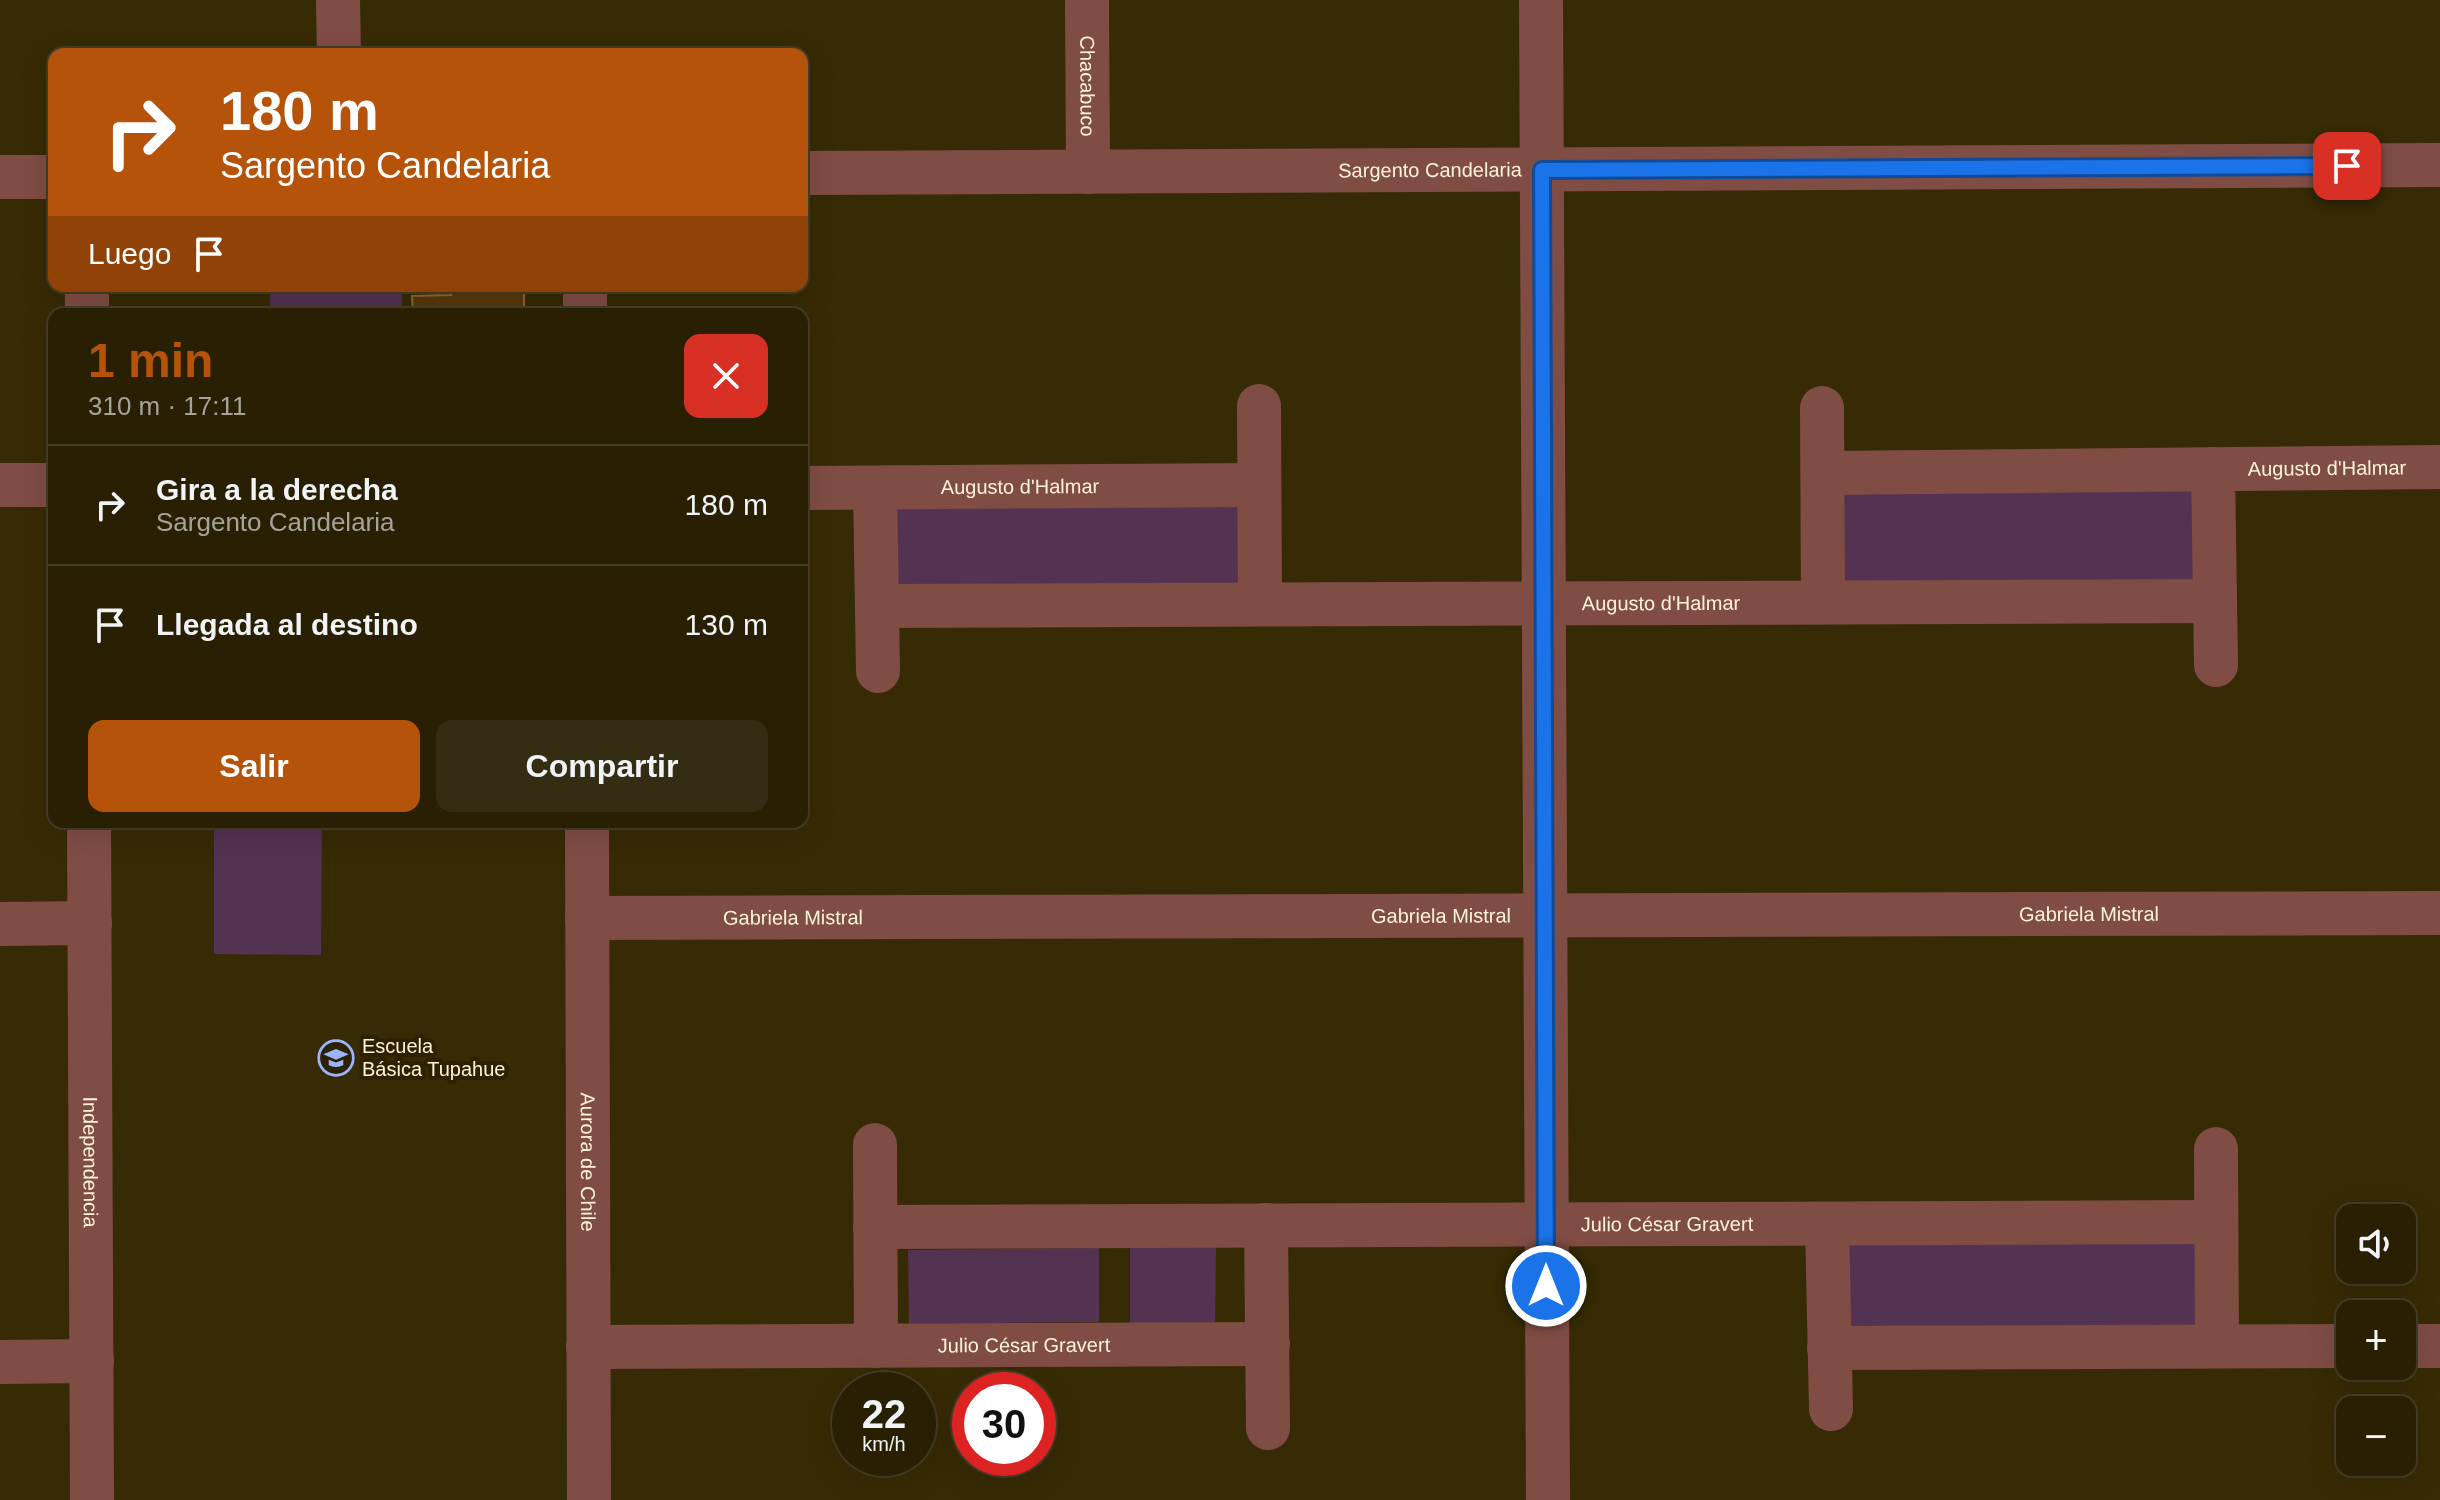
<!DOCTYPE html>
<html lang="es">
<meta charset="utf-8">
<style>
:root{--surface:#292004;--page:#352d13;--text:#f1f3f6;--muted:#a5a39a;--line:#453e26;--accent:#b45309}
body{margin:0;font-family:Helvetica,sans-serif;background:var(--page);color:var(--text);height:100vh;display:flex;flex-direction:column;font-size:30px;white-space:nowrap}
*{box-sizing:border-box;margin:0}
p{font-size:26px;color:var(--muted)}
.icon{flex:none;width:44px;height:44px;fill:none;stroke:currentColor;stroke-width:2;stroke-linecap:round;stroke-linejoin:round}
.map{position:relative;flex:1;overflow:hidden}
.side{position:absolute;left:48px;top:308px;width:760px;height:520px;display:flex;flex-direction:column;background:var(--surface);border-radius:16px;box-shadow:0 8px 32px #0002,0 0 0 2px var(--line)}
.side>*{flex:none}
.guide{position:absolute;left:48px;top:48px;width:760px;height:244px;border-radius:16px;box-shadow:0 8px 32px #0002,0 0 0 2px var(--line);background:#b45309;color:#fff;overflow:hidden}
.buttons{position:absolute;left:2336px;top:1204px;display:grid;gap:16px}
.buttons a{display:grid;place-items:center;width:80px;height:80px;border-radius:16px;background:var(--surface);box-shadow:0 8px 32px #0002,0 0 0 2px var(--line);font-size:40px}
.speed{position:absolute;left:832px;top:1372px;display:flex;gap:16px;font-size:40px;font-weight:700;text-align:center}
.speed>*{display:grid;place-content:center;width:104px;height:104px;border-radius:50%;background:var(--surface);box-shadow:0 8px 32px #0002,0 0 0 2px var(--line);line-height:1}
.speed small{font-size:20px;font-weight:400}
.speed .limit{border:12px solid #d22;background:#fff;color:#111}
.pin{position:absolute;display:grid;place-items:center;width:68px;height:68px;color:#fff;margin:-34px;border-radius:16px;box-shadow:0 4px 12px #0006}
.me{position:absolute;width:88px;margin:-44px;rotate:0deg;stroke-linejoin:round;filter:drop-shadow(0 0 6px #0008)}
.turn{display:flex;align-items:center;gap:28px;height:168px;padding:0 40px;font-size:36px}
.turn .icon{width:104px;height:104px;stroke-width:2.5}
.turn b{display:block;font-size:56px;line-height:68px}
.then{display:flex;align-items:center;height:76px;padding:0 40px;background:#0003;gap:16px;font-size:30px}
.round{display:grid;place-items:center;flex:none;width:84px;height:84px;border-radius:16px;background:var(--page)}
.summary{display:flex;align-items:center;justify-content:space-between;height:136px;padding:0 40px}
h1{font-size:48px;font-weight:700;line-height:60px;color:var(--accent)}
.action{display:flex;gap:16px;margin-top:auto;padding:16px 40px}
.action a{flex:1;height:92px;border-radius:16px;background:var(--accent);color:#fff;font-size:32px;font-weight:700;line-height:92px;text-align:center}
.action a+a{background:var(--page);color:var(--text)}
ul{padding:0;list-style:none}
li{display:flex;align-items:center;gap:24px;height:120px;padding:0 40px;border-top:2px solid var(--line)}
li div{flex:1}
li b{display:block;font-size:30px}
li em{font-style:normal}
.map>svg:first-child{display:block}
.green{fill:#543251}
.building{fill:#5a390b;stroke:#92662d;stroke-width:2}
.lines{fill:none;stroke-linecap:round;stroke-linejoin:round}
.minor{stroke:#804d45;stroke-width:44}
.route-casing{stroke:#114b97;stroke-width:20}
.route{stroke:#1a73e8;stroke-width:14}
.labels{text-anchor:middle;stroke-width:8;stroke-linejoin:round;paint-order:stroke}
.street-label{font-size:20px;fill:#fdf3d8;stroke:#2d2100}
.poi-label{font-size:20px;fill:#fdf3d8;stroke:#2d2100;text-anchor:start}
</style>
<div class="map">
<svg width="2440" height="1500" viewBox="0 0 2440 1500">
<rect width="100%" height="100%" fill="#372b05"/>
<g class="green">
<rect x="270" y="286" width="132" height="28"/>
<polygon points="1849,481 2197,490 2200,578 2186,590 1835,581 1834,497"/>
<polygon points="1233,499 1250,512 1247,579 1232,591 899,590 883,516 895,504"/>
<polygon points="214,822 322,822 321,955 214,954"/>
<polygon points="1853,1239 2190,1241 2202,1248 2206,1327 1848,1338 1840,1249"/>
<polygon points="1130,1247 1216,1247 1215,1336 1130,1336"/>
<polygon points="1099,1248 1099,1322 909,1324 908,1250"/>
</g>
<polygon class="building" points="451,286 524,286 524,314 413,314 412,296 451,295"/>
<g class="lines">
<g class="minor">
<polyline points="338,0 339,54"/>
<path id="s1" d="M1087 0 1088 172"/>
<polyline points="1541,0 1548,1500"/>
<path id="s2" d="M802 173 2440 165"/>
<polyline points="0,177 54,177"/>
<polyline points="87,286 87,314"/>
<polyline points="585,286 585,314"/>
<polyline points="1259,406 1260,604"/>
<polyline points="1822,408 1823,602"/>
<polyline points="2213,469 2216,665"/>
<path id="s3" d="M1823 473 2440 467"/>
<polyline points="0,485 54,485"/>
<path id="s4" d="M802 488 1259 485"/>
<polyline points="875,488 878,671"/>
<path id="s5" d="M877 606 2215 601"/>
<path id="s6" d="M89 822 92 1500"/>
<path id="s7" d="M587 822 589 1500"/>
<path id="s8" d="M587 918 2440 913"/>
<polyline points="0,924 90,923"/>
<polyline points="875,1145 876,1346"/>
<polyline points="2216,1149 2217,1346"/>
<polyline points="1827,1224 1831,1409"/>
<polyline points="1266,1225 1268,1428"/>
<path id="s9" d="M875 1227 2216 1222"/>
<polyline points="2402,1346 2440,1346"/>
<path id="s10" d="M588 1347 1268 1344"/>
<polyline points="1829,1348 2350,1346"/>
<polyline points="0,1362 92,1361"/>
</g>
</g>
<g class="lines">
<defs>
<polyline id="route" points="1546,1286 1542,170 2347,166"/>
</defs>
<use href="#route" class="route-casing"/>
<use href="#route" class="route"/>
</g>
<defs>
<symbol id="school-ring" viewBox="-11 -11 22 22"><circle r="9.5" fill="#2d2100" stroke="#9cb4fd" stroke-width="1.5"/><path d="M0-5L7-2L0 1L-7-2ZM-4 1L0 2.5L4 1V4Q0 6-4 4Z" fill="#9cb4fd"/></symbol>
</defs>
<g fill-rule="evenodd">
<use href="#school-ring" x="316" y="1038" width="40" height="40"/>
</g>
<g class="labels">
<g class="street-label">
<text dy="7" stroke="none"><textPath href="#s1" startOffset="86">Chacabuco</textPath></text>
<text dy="7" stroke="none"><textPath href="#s2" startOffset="628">Sargento Candelaria</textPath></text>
<text dy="7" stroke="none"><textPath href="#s3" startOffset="504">Augusto d'Halmar</textPath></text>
<text dy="7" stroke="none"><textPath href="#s4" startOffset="218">Augusto d'Halmar</textPath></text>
<text dy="7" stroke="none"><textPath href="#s5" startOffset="784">Augusto d'Halmar</textPath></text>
<text dy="7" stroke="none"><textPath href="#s8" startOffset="1502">Gabriela Mistral</textPath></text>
<text dy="7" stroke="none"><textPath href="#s8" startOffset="854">Gabriela Mistral</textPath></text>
<text dy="7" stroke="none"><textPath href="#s8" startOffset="206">Gabriela Mistral</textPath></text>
<text dy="7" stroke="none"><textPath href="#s6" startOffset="340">Independencia</textPath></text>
<text dy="7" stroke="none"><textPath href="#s7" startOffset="340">Aurora de Chile</textPath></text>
<text dy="7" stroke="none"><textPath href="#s9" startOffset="792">Julio César Gravert</textPath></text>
<text dy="7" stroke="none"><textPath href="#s10" startOffset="436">Julio César Gravert</textPath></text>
</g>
<g class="poi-label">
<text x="362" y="1053">Escuela<tspan x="362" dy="23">Básica Tupahue</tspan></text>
</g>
</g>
</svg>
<div class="buttons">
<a><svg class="icon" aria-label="sound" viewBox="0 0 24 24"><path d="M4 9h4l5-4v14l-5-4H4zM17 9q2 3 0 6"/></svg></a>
<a>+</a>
<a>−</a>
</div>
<div class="speed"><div>22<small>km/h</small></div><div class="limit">30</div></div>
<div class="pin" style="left:2347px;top:166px;background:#d93025"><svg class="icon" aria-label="arrive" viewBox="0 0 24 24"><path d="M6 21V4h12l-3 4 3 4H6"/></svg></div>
<svg class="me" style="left:1546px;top:1286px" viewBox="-20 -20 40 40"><circle r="17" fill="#1a73e8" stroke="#fff" stroke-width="3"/><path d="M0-11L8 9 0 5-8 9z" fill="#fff"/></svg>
<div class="guide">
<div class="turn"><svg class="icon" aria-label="right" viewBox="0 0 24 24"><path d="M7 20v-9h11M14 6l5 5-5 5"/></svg><div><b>180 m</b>Sargento Candelaria</div></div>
<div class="then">Luego<svg class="icon" aria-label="arrive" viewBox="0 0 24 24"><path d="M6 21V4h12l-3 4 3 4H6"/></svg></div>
</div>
<section class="side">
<div class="summary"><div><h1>1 min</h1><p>310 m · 17:11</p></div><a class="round" style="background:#d93025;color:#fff"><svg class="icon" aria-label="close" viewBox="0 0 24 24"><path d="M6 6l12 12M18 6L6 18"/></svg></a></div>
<ul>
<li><svg class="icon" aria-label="right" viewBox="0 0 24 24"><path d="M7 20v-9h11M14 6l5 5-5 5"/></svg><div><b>Gira a la derecha</b><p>Sargento Candelaria</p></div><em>180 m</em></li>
<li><svg class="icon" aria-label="arrive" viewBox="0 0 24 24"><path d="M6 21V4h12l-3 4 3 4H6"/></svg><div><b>Llegada al destino</b></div><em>130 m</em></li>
</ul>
<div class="action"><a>Salir</a><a>Compartir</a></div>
</section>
</div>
